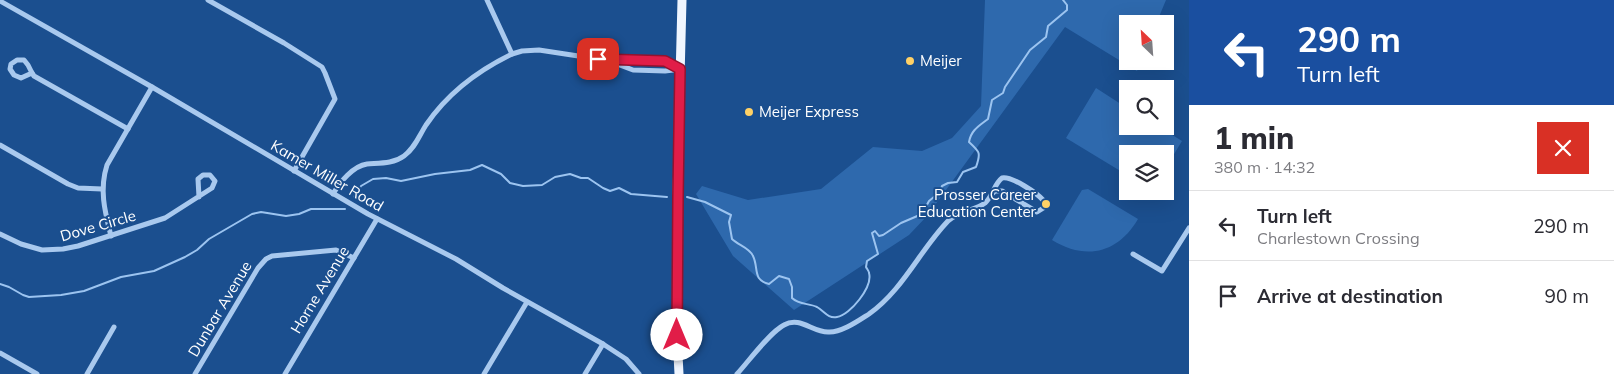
<!DOCTYPE html>
<meta charset="utf-8">
<style>
:root{--surface:#fff;--page:#f7f7f7;--text:#2b2b33;--muted:#7c7c81;--line:#e1e1e2}
body{margin:0;font-family:Mulish,sans-serif;background:var(--page);color:var(--text);height:100vh;display:flex;flex-direction:column;font-size:19px;white-space:nowrap}
*{box-sizing:border-box;margin:0}
p{font-size:16px;color:var(--muted)}
.icon{flex:none;width:28px;height:28px;fill:none;stroke:currentColor;stroke-width:2;stroke-linecap:round;stroke-linejoin:round}
.map{position:relative;flex:1;overflow:hidden}
.panel{display:flex;flex-direction:column;background:var(--surface);width:425px}
.panel>*{flex:none}
.hud{background:#1a4fa0;color:#fff;overflow:hidden}
.needle{width:32px;rotate:335deg}
.controls{position:absolute;left:1119px;top:15px;display:grid;gap:10px}
.controls a{display:grid;place-items:center;width:55px;height:55px;border-radius:0px;background:var(--surface);box-shadow:0 5px 20px #0002;font-size:25px}
.pin{position:absolute;display:grid;place-items:center;width:42px;height:42px;color:#fff;margin:-21px;border-radius:10px;box-shadow:0 2px 8px #0006}
.me{position:absolute;width:55px;margin:-28px;rotate:0deg;stroke-linejoin:round;filter:drop-shadow(0 0 4px #0008)}
.turn{display:flex;align-items:center;gap:18px;height:105px;padding:0 25px;font-size:22px}
.turn .icon{width:65px;height:65px;stroke-width:2.5}
.turn b{display:block;font-size:35px;line-height:42px}
.round{display:grid;place-items:center;flex:none;width:52px;height:52px;border-radius:0px;background:var(--page)}
.overview{display:flex;align-items:center;justify-content:space-between;height:85px;padding:0 25px}
h1{font-size:30px;font-weight:800;line-height:38px}
ul{padding:0;list-style:none}
li{display:flex;align-items:center;gap:15px;height:70px;padding:0 25px;border-top:1px solid var(--line)}
li div{flex:1}
li b{display:block;font-size:19px}
li em{font-style:normal}
main{display:flex;flex:1;min-height:0}
.map>svg:first-child{display:block}
.green{fill:#2e69ad}
.lines{fill:none;stroke-linecap:round;stroke-linejoin:round}
.stream{stroke:#9cc4f0;stroke-width:2}
.minor{stroke:#a9c9ee;stroke-width:5}
.primary{stroke:#f0f6ff;stroke-width:9}
.route-casing{stroke:#92132f;stroke-width:12}
.route{stroke:#e11d48;stroke-width:9}
.poi-dot{fill:#ffd166;stroke:#1b4f8f;stroke-width:2}
.labels{text-anchor:middle;stroke-width:4;stroke-linejoin:round;paint-order:stroke}
.poi-label{font-size:15px;fill:#fff;stroke:#1b4f8f;text-anchor:start}
.street-label{font-size:15px;fill:#fff;stroke:#1b4f8f}
</style>
<main>
<div class="map">
<svg width="1189" height="374" viewBox="0 0 1189 374">
<rect width="100%" height="100%" fill="#1b4f8f"/>
<g class="green">
<polygon points="985,0 1166,0 1156,24 1128,24 1128,61 1141,61 1137,71 1065,27 927,216 909,235 794,310 733,256 696,194 702,186 748,200 821,189 873,147 922,151 952,138 981,106"/>
<polygon points="1096,88 1127,108 1128,126 1158,126 1182,141 1165,169 1165,154 1128,154 1127,175 1066,138"/>
<path d="M1088 189 1138 219C1118 253 1086 261 1052 240L1082 190Z"/>
</g>
<g class="lines">
<g class="stream">
<polyline points="354,197 361,186 373,179 386,178 401,181 435,174 470,170 482,165 501,174 510,183 523,186 542,185 555,177 570,174 581,178 588,178 603,188 610,191 619,188 631,194 667,197"/>
<path d="M687 197 705 202 731 215 729 222 732 239C738 245 750 248 753 256 759 268 752 280 769 284L779 276 789 279 792 287V298C799 305 809 303 817 307 824 311 828 319 837 317 850 315 873 287 869 273 869 271 867 269 866 267L867 261 878 254 872 233 875 231 879 236 883 235 901 223 922 214 929 201 940 192 942 186 948 183 957 182 963 172 976 167C981 153 980 152 969 142 971 130 979 126 988 119L992 100 1003 93 1005 87 1030 50 1046 37 1048 26 1067 10V5L1063 0"/>
<polyline points="0,284 9,287 23,295 29,297 61,295 84,291 121,277 154,271 185,257 197,250 209,239 252,214 261,212 286,216 299,214 311,209 345,209"/>
</g>
<g class="minor">
<polyline points="208,0 284,43 322,67 325,73 335,99 294,171"/>
<polyline points="487,0 512,54 522,51 539,50 598,59 665,61 680,69"/>
<polyline points="0,1 152,87 368,214 456,259 503,288 603,344 626,359 639,374"/>
<polygon points="17,60 24,60 28,65 32,73 21,78 14,75 10,69 11,64"/>
<polyline points="609,61 633,70 665,71 681,69"/>
<polyline points="32,73 34,76 128,129"/>
<polyline points="0,145 68,184 78,188 102,189"/>
<path d="M333 194C340 182 353 166 367 164 380 163 393 164 404 156 415 148 419 136 426 125 447 94 479 70 512 54"/>
<polyline points="0,234 21,244 42,250 63,249 78,246 165,218 212,188 215,181 210,175 203,175 198,179 199,197"/>
<path d="M111 236C105 212 99 190 107 165L152 87"/>
<polyline points="1133,254 1162,271 1189,228"/>
<polyline points="0,353 37,374"/>
<polyline points="87,374 114,327"/>
<polyline points="195,374 258,268 266,259 272,256 336,250 354,258"/>
<polyline points="285,374 377,219"/>
<polyline points="484,374 527,302"/>
<polyline points="585,374 603,344"/>
<path d="M737 374C749 361 769 333 784 325 800 316 812 332 828 332 841 333 858 321 869 314 903 290 920 250 948 221 958 211 974 211 985 203 993 196 994 184 1002 178 1012 176 1037 193 1044 201L1045 207 1037 212 1002 191H995L991 195"/>
</g>
<polyline class="primary" points="679,374 677,335 677,196 682,0"/>
</g>
<g class="lines">
<defs>
<polyline id="route" points="598,59 665,61 680,69 678,196 677,335"/>
</defs>
<use href="#route" class="route-casing"/>
<use href="#route" class="route"/>
</g>
<g class="poi-dot">
<circle cx="910" cy="61" r="5"/>
<circle cx="749" cy="112" r="5"/>
<circle cx="1046" cy="204" r="5"/>
</g>
<g class="labels">
<g class="poi-label">
<text x="920" y="66">Meijer</text>
<text x="759" y="117">Meijer Express</text>
<text x="1036" y="200" text-anchor="end">Prosser Career<tspan x="1036" dy="17">Education Center</tspan></text>
</g>
<g class="street-label">
<text transform="translate(327 176) rotate(30)" y="5">Kamer Miller Road</text>
<text transform="translate(98 226) rotate(-16)" y="5">Dove Circle</text>
<text transform="translate(320 290) rotate(-59)" y="5">Horne Avenue</text>
<text transform="translate(220 309) rotate(-59)" y="5">Dunbar Avenue</text>
</g>
</g>
</svg>
<div class="controls">
<a><svg class="needle" viewBox="-14 -14 28 28"><path d="M0-13l5 13h-10z" fill="#e53935"/><path d="M0 13l5-13h-10z" fill="#7c7c81"/></svg></a>
<a><svg class="icon" aria-label="search" viewBox="0 0 24 24"><circle cx="10" cy="10" r="6"/><path d="M15 15l6 6"/></svg></a>
<a><svg class="icon" aria-label="layers" viewBox="0 0 24 24"><path d="M12 4l9 5-9 5-9-5zM3 14l9 5 9-5"/></svg></a>
</div>
<div class="pin" style="left:598px;top:59px;background:#d93025"><svg class="icon" aria-label="arrive" viewBox="0 0 24 24"><path d="M6 21V4h12l-3 4 3 4H6"/></svg></div>
<svg class="me" style="left:677px;top:335px" viewBox="-20 -20 40 40"><circle r="19" fill="#fff"/><path d="M0-13L10 11 0 6-10 11z" fill="#e11d48"/></svg>
</div>
<section class="panel">
<div class="hud">
<div class="turn"><svg class="icon" aria-label="left" viewBox="0 0 24 24"><path d="M17 20v-9H6M10 6l-5 5 5 5"/></svg><div><b>290 m</b>Turn left</div></div>
</div>
<div class="overview"><div><h1>1 min</h1><p>380 m · 14:32</p></div><a class="round" style="background:#d93025;color:#fff"><svg class="icon" aria-label="close" viewBox="0 0 24 24"><path d="M6 6l12 12M18 6L6 18"/></svg></a></div>
<ul>
<li><svg class="icon" aria-label="left" viewBox="0 0 24 24"><path d="M17 20v-9H6M10 6l-5 5 5 5"/></svg><div><b>Turn left</b><p>Charlestown Crossing</p></div><em>290 m</em></li>
<li><svg class="icon" aria-label="arrive" viewBox="0 0 24 24"><path d="M6 21V4h12l-3 4 3 4H6"/></svg><div><b>Arrive at destination</b></div><em>90 m</em></li>
</ul>
</section>
</main>
